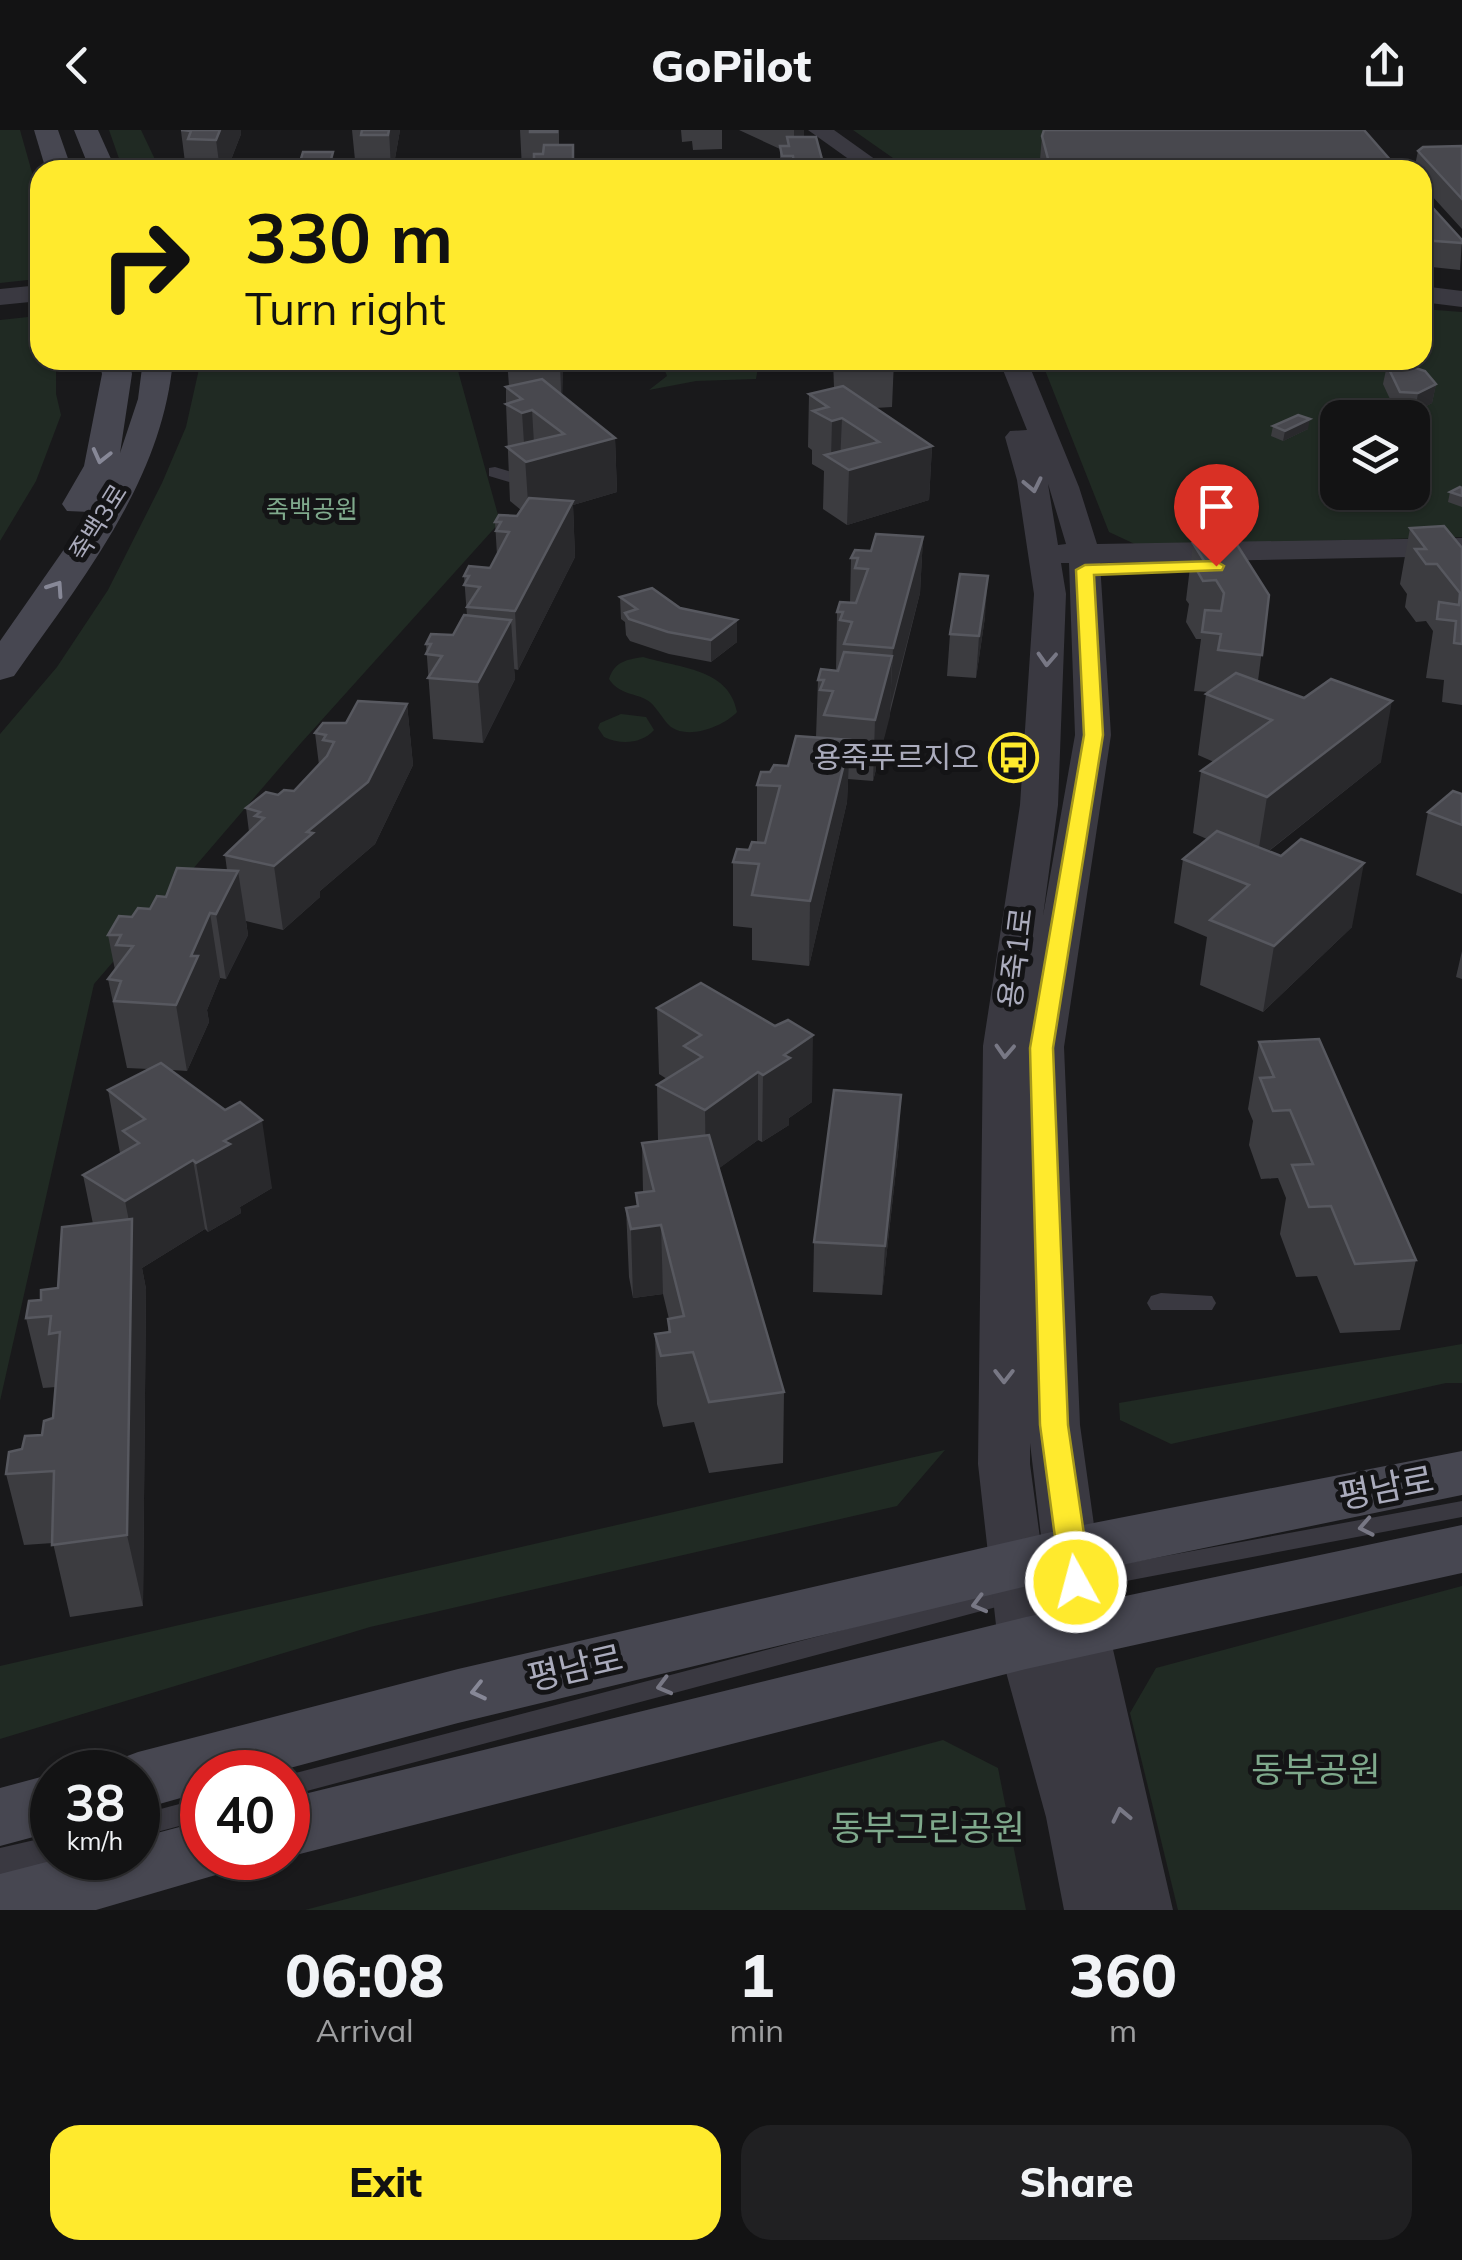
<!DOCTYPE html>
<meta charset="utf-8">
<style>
:root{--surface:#131314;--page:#202022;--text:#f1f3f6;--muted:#9d9ea0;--line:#323234;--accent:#ffea2d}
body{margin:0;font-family:Mulish,"Noto Sans KR",sans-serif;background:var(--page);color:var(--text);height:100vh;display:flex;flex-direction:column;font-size:38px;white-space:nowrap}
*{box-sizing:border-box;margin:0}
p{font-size:32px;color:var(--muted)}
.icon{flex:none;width:55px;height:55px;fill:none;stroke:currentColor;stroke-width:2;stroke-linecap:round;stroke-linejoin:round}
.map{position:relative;height:1780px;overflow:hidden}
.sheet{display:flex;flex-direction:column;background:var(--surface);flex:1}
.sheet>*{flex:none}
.top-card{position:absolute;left:30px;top:30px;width:1402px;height:210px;border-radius:30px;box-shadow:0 2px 8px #0004,0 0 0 2px var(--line);background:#ffea2d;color:#111;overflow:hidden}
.tools{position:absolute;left:1320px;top:270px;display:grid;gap:20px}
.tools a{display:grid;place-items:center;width:110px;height:110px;border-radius:20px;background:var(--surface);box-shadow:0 2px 8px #0004,0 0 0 2px var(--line);font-size:50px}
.speed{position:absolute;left:30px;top:1620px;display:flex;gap:20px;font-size:50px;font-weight:700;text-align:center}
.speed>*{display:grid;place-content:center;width:130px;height:130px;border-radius:50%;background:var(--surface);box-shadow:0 2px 8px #0004,0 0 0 2px var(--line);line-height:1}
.speed small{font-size:25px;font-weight:400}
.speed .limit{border:15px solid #d22;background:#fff;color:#111}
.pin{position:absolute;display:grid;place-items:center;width:85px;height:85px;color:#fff;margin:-102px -42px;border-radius:50% 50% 50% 0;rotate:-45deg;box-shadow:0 0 10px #0007}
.pin .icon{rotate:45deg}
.me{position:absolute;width:110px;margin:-55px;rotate:353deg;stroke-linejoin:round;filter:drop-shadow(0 0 8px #0008)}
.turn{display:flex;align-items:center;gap:35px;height:210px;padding:0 50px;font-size:45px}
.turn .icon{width:130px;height:130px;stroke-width:2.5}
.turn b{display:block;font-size:70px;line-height:85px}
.eta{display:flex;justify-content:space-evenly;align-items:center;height:170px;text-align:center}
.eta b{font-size:60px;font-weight:800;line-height:70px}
.action{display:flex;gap:20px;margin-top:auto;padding:20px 50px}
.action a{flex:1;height:115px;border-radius:30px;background:var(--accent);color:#111;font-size:40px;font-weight:800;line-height:115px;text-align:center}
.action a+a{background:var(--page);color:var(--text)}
header{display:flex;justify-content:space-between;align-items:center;height:130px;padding:0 50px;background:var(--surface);font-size:45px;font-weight:800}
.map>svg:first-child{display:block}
.green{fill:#202a23;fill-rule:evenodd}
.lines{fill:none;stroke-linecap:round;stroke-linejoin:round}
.service{fill:#3a3941;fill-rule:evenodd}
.pedestrian{fill:#3a3941;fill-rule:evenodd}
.minor{fill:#3a3941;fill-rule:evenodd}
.tertiary{fill:#3a3941;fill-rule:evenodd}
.secondary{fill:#474751;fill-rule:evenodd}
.wall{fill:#3c3c40}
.shaded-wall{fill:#29292c}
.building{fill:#48484e;stroke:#57585f;stroke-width:2.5}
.oneway{stroke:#878897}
.oneway2{stroke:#787885}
.route{fill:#ffea2d;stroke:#a6981d;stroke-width:2.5}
.labels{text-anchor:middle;stroke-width:10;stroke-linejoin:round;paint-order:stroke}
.far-park-label{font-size:25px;fill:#7fa98c;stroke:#141416}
.far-street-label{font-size:25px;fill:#aaabbc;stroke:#141416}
.poi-label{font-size:30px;fill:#aaabbc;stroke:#141416;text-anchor:end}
.street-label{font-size:30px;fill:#aaabbc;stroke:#141416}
.near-street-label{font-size:35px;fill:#aaabbc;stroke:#141416}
.near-park-label{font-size:35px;fill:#7fa98c;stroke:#141416}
</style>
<header><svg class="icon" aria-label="back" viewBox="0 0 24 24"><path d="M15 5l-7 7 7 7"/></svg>GoPilot<svg class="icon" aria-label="share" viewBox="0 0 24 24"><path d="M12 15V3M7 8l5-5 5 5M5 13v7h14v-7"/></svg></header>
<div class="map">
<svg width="1462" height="1780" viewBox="0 0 1462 1780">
<rect width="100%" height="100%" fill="#19191b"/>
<g class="green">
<polygon points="0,0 20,0 40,71 40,143 28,150 0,153"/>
<polygon points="109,0 141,0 160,40 123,40"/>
<polygon points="853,0 1052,0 1040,30 1043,40 910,40"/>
<path d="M1423 179 1462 182V407L1139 416 1109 402 1041 230H1422ZM1338 288H1412V362H1338Z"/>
<polygon points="28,187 40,189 40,230 56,230 56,264 61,285 36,351 0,411 0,190"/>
<polygon points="201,230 455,230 500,392 301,613 94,854 0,1271 0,604 57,537 108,460 162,353 186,297"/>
<polygon points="661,230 755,230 759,231 756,249 696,251 649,260 667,246"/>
<path d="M643 527C679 538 729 538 737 582 724 596 689 610 671 597 663 590 658 579 650 572 636 562 620 566 609 549 615 531 626 530 643 527Z"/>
<path d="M621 584 646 587 654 600C641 614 621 615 604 607L598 598 600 593Z"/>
<polygon points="1462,1214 1462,1253 1446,1253 1171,1314 1120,1290 1119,1273"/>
<polygon points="945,1320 897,1376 370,1497 0,1609 0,1536"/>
<polygon points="1462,1456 1462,1780 1178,1780 1130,1583 1156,1538"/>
<polygon points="943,1610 998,1638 1026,1780 305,1780"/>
</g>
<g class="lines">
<g class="service">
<polygon points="1462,1371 1462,1387 1079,1460 1071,1457 1068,1451 1071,1445 1079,1442"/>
<polygon points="1015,1455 1023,1458 1026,1464 1023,1470 288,1666 288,1645"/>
<polygon points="202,1668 202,1690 138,1707 138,1685"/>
<polygon points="52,1706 52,1728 82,1728 78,1736 0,1756 0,1718"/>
</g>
<g class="pedestrian">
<polygon points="495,337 536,349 539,353 530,358 489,346 489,338"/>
<polygon points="1161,1163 1212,1166 1216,1173 1212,1180 1151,1180 1147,1173 1151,1166"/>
</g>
<polygon class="minor" points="1462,30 1462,40 1375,37 1384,32"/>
<g class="tertiary">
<polygon points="808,0 834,0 890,40 864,40"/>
<polygon points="40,155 40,171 0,175 0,159"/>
<polygon points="1422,156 1462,161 1462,177 1422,172"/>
<path d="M999 230H1027L1079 357 1097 414 1462 408V426L1100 433 1111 605 1064 917 1080 1295 1109 1502 1173 1780H1064L1046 1687 998 1513 978 1334 983 916 1020 675 1034 464 1017 350 1005 307 1010 301 1027 300ZM1048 354 1049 357 1066 414 1058 415ZM1061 433H1069L1075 605 1043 786 1058 675 1066 464ZM1030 1313 1050 1482 1030 1334Z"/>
</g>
<g class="secondary">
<polygon points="34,0 58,0 72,40 46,40"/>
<polygon points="74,0 98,0 116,40 90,40"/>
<path d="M99 230H129L132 244 120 323 138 269 143 230H173C162 352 82 449 14 546L0 550V511L90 382 67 381 62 374 84 336 102 244Z"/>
<polygon points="1462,1321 1462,1365 1073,1445 458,1593 275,1642 202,1642 202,1662 138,1680 138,1642 109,1642 114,1631 138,1622 458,1539 1073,1397"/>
<polygon points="1462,1395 1462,1443 1026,1539 288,1727 288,1668 1026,1487"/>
<polygon points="52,1644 52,1702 0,1716 0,1658"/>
<polygon points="202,1691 202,1728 233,1728 226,1742 96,1780 0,1780 0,1744 62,1728 138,1728 138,1708"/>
</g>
</g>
<g class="wall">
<polygon points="352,0 400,0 393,40 356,40"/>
<polygon points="520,0 559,0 559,15 574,40 522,39"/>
<polygon points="681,0 722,0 722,19 693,20 692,11 682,12"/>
<polygon points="739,0 804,0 804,7 823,40 780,35 780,19"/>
<polygon points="181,1 241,4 227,40 186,40"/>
<polygon points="1042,6 1399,40 1043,40 1040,30"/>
<polygon points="1462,16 1462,99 1422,55 1422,40 1414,40 1418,21"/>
<polygon points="1422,66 1462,110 1460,140 1422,136"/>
<polygon points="507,230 563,230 562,265 615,308 617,362 573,375 575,427 518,540 514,539 515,549 483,613 433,609 426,514 453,505 467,486 464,446 490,438 497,425 495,392 517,386 521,380 510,371 506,274 506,257 509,256"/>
<polygon points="833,230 894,230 892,277 875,278 932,316 929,370 847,395 823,379 824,341 812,334 812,320 808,317 809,264 834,258"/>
<polygon points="1387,235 1436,254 1432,273 1415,282 1396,282 1383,254"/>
<polygon points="1273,296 1308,299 1283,311 1271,306"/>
<polygon points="1462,358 1462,377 1448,372 1450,362"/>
<polygon points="1410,398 1462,418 1462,575 1442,572 1444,550 1426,548 1433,501 1426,491 1416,492 1405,477 1407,464 1400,454"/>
<polygon points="923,407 920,463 873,651 848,649 847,672 809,836 752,830 752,798 733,796 733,732 757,712 757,655 770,642 788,636 816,607 818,550 836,541 837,482 850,473 851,428"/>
<polygon points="1193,413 1269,465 1258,551 1381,632 1269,721 1352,797 1263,882 1200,855 1207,807 1174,793 1183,729 1207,709 1193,703 1201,641 1214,632 1198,625 1206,564 1209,562 1194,561 1201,509 1196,509 1186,492 1189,474 1186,470"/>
<polygon points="620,467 737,490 737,512 711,532 669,524 630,511 626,505 625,492 621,489"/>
<polygon points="985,487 976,548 947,546 950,504"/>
<polygon points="407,574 413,635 375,714 320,761 320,767 283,800 246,791 248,805 226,849 220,848 207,880 209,892 187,941 172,940 272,1058 240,1077 241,1083 208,1102 205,1099 142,1138 146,1159 143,1476 70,1487 53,1413 24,1415 6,1344 22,1319 42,1305 53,1288 56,1257 43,1258 26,1188 41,1170 58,1158 93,1094 83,1045 120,1023 108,960 149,939 127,938 108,849 115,840 108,805 132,787 150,779 166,767 227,740 225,725 249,702 246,678 278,665 294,661 319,635 315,603"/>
<polygon points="1462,664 1462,764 1416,745 1428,682"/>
<polygon points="1462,821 1462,849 1456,847"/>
<polygon points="657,878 812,972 789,988 789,995 762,1012 758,1010 719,1038 784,1262 783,1333 709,1343 694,1292 663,1297 657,1274 655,1204 668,1202 669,1189 663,1164 633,1168 629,1147 626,1078 637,1076 636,1063 643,1062 642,1013 658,1011 657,955 667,949 659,944"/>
<polygon points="1259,912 1416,1130 1400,1200 1340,1203 1317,1146 1296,1147 1280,1104 1286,1068 1278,1048 1261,1049 1249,1015 1253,991 1248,979"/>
<polygon points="899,1013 882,1165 813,1162 814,1112"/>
</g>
<g class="shaded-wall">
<polygon points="220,0 241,0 241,4 227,40 220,40 216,10"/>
<polygon points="389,0 400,0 393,40 391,40"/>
<polygon points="794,0 804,0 804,19 794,26"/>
<polygon points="333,22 334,40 328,40"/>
<polygon points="823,33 823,40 808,40"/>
<polygon points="560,230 563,230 562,286 560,234"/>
<polygon points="1436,254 1432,273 1415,282 1418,263"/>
<polygon points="532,280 535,330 615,308 617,362 573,375 575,427 518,540 515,481 529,387 522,283"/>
<polygon points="842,288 840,334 831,329 832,291"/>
<polygon points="1310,289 1308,299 1283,311 1285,301"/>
<polygon points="932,316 929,370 847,395 849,340"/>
<polygon points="923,407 920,463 890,578 893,518"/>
<polygon points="988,446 985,487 976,548 979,506"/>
<polygon points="511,490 515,549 483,613 478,552"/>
<polygon points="737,490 737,512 711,532 711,510"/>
<polygon points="892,526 890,586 873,651 875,590"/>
<polygon points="1392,571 1381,632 1257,730 1267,667"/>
<polygon points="407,574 413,635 375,714 320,761 320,767 283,800 274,736 307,702"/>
<polygon points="850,610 847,672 809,836 810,771"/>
<polygon points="1364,733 1352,797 1263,882 1274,816"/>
<polygon points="238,741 248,805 226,849 216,784"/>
<polygon points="210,783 220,848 207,880 209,892 187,941 176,875 191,826"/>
<polygon points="813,905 812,972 789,988 789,995 762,1012 763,945 784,925"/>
<polygon points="758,942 758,1010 706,1048 705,980"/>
<polygon points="901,965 899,1013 882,1165 885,1116"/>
<polygon points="262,990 272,1058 240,1077 241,1083 208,1102 196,1033 224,1011"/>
<polygon points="193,1030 205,1099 142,1138 146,1159 143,1476 127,1405 132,1106 125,1071"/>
<polygon points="661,1095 663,1164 633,1168 631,1099"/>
</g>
<g class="building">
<polygon points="181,0 220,0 216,10 188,9 191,1"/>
<polygon points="362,0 389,0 388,5 361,5"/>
<rect x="530" y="0" width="27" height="2"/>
<polygon points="1044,0 1364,0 1399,40 1051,40 1042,6"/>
<polygon points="787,7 816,7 823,33 808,40 757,40 763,37 794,33 793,26 782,26 780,16 789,16"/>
<polygon points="544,15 573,15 573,40 545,40 546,33 534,33 534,24 543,24"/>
<polygon points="1462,16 1462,69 1418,21 1423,17"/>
<polygon points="303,22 333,22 328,40 288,40 291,32 300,32"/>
<polygon points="1422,66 1462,110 1462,113 1422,110"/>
<polygon points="520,230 560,230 560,234 520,236"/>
<polygon points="1400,233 1425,241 1436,254 1418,263 1400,262 1387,235"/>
<polygon points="542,249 615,308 526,332 507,317 564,304 532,280 522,283 506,274 522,269 506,257"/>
<polygon points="843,256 932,316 849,340 825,325 879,312 842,288 832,291 813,281 828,277 809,264"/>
<polygon points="1356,281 1367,285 1361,288 1347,286"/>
<polygon points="1298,285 1310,289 1285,301 1273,296"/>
<polygon points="1460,357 1462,358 1462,366 1450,362"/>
<polygon points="529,368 573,371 515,481 467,477 480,457 464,455 469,446 464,446 469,436 490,438 509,402 496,401 501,392 495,392 499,385 517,386"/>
<polygon points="1444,396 1462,418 1462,514 1454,513 1456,491 1437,489 1439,472 1459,475 1460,463 1437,434 1426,434 1415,419 1426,419 1410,398"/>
<polygon points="876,404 923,407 893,518 844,514 852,492 840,490 843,482 837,482 840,472 856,473 868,439 855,438 858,428 851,428 855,420 871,421"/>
<polygon points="1234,410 1269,465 1262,525 1218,520 1221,504 1202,502 1205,480 1221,481 1224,463 1216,450 1203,451 1194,435 1206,434 1193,413"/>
<polygon points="960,444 988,446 979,506 950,504"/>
<polygon points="652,458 680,478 737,490 711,510 668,502 629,489 625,483 637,479 620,467"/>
<polygon points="464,485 511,490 478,552 428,548 442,526 426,524 431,514 426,514 431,504 453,505"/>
<polygon points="844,522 892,526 875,590 824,585 833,561 820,560 824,550 818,550 821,539 838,541"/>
<polygon points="1236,543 1304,568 1331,549 1392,571 1267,667 1201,641 1272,590 1206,564"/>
<polygon points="358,571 407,574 368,652 307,702 313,703 274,736 225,725 264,688 255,686 260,682 246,678 266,662 278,665 284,660 294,661 327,626 334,612 323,610 326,605 315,603 323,593 346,593"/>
<polygon points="796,606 850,610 810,771 752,765 759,734 733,732 737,719 749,720 752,712 765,713 780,656 757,655 761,642 770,642 774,635 788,636"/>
<polygon points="1453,661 1462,664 1462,695 1428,682"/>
<polygon points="1217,701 1281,726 1301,709 1364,733 1274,816 1210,790 1249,755 1183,729"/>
<polygon points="177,738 238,741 216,784 210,783 191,826 198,826 176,875 114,871 121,851 108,849 133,816 116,815 121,805 108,805 119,786 132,787 138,778 150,779 157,766 166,767"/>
<polygon points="701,853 775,896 788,890 813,905 784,925 790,928 763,945 758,942 705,980 657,955 702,927 684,916 701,905 657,878"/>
<polygon points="1319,909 1416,1130 1355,1134 1331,1076 1309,1077 1292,1035 1313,1034 1290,980 1273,981 1260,948 1274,947 1259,912"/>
<polygon points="161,933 225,980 240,972 262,990 224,1011 230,1014 196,1033 193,1030 125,1071 83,1045 139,1013 123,1001 145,989 108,960"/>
<polygon points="834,960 901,965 885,1116 814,1112"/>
<polygon points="709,1005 784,1262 709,1272 693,1222 661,1226 655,1204 670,1202 668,1189 684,1186 661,1095 631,1099 626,1078 638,1076 636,1063 654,1061 642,1013"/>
<polygon points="132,1089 127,1405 52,1415 54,1341 6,1344 9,1322 22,1319 25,1306 42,1305 44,1291 53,1288 60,1202 49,1204 51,1186 26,1188 29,1171 41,1170 41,1160 58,1158 62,1097"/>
</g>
<defs><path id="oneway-chevron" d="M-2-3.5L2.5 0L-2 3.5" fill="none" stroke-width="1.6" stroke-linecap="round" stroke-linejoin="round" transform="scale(2.5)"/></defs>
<g class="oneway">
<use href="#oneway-chevron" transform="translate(101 326) rotate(104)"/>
<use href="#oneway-chevron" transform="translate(56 458) rotate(-56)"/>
<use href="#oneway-chevron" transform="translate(478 1561) rotate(167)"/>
</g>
<g class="oneway2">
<use href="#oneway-chevron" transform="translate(1033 355) rotate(78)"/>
<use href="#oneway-chevron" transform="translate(1047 529) rotate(93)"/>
<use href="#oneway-chevron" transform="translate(1005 921) rotate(93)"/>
<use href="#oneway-chevron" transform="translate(1004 1246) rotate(90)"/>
<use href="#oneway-chevron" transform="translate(1366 1397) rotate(169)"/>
<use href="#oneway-chevron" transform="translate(979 1474) rotate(165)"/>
<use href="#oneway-chevron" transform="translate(664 1556) rotate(165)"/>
<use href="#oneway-chevron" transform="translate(1121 1685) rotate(-102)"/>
</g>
<polygon class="route" points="1216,431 1224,436 1222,440 1094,445 1103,605 1053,918 1068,1295 1091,1452 1087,1460 1076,1463 1066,1460 1061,1452 1040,1295 1030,918 1084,605 1076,440 1085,435"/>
<defs>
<symbol id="bus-ring" viewBox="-11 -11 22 22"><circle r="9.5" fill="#141416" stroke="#ffea2d" stroke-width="1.5"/><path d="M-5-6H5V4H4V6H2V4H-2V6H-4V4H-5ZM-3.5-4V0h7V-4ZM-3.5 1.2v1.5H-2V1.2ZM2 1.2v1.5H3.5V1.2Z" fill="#ffea2d"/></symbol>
</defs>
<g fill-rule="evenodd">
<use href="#bus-ring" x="986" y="600" width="55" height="55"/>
</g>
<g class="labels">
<g class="far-park-label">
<text x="312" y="388">죽백공원</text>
</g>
<g class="far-street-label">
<text transform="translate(98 392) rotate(-58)" y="9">죽백3로</text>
</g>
<g class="poi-label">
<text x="979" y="638">용죽푸르지오</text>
</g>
<g class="street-label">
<text transform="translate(1016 828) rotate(-83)" y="10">용죽1로</text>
</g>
<g class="near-street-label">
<text transform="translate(1386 1358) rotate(-11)" y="12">평남로</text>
<text transform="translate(575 1538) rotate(-13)" y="12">평남로</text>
</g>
<g class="near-park-label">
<text x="1316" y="1652">동부공원</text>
<text x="928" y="1710">동부그린공원</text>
</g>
</g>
</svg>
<div class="tools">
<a><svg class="icon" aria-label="layers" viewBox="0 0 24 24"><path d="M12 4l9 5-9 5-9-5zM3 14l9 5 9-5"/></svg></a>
</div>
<div class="speed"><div>38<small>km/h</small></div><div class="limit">40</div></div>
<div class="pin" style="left:1216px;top:436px;background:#d93025"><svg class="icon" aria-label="arrive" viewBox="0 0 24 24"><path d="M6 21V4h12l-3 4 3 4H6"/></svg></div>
<svg class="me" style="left:1076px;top:1452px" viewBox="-20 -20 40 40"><circle r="17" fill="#ffea2d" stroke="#fff" stroke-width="3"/><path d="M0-11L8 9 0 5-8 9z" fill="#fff"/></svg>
<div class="top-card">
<div class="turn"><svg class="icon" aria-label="right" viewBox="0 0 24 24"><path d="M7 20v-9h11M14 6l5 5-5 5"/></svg><div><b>330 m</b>Turn right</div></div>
</div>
</div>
<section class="sheet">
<div class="eta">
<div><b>06:08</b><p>Arrival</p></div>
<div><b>1</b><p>min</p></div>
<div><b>360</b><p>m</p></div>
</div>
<div class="action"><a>Exit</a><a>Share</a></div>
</section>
